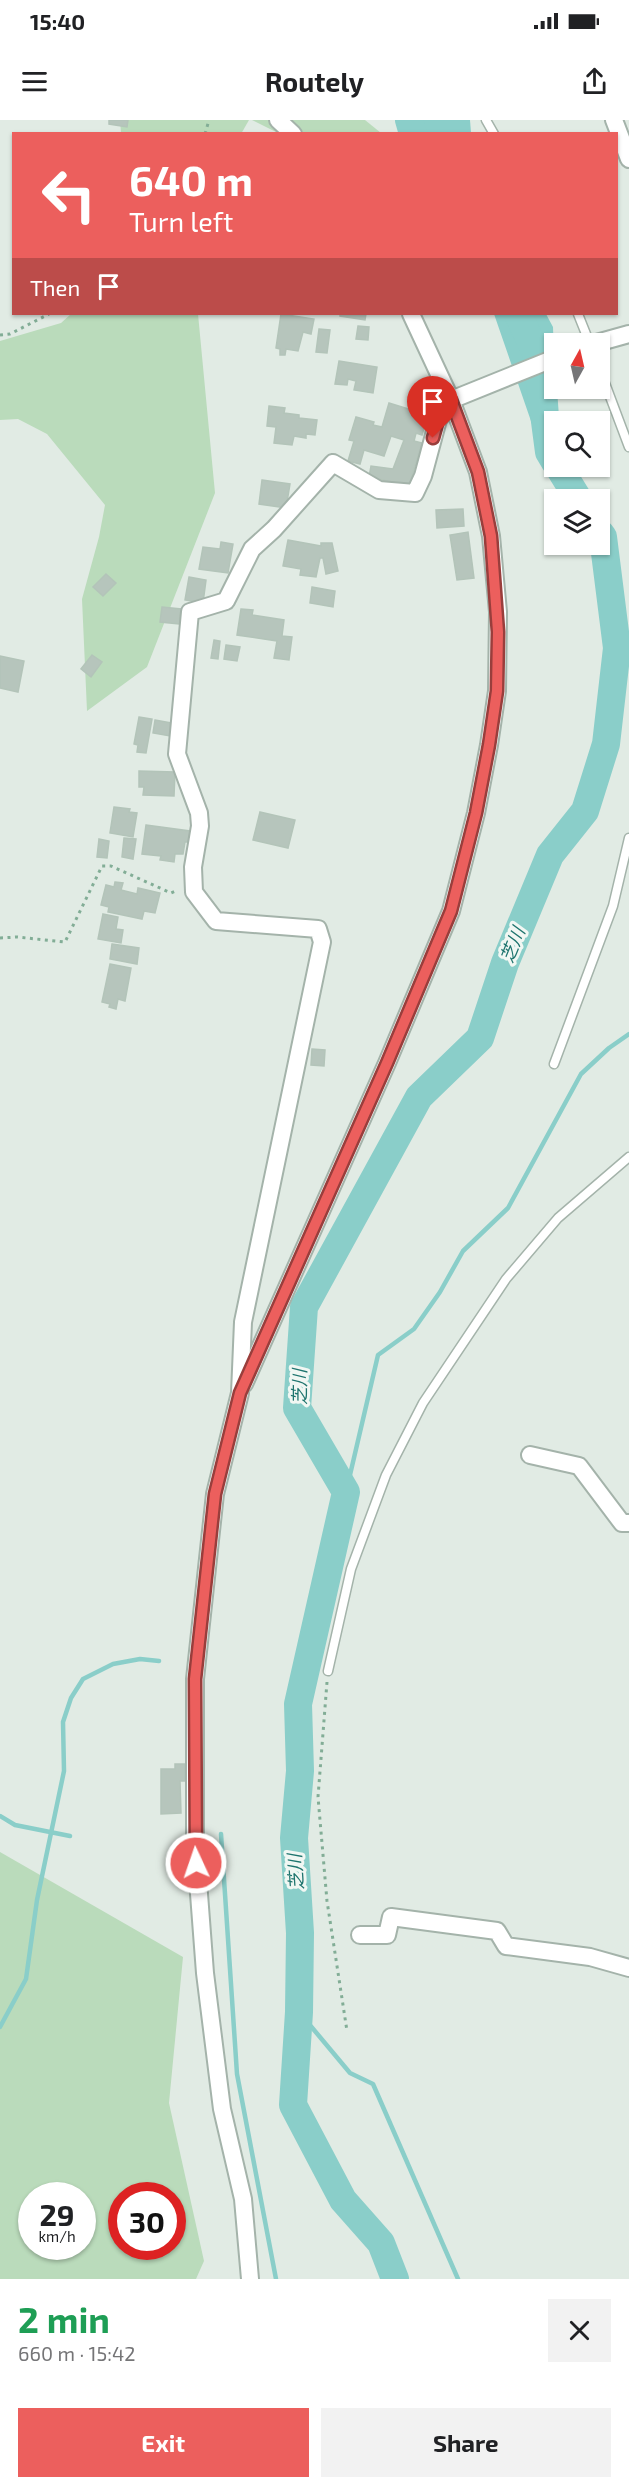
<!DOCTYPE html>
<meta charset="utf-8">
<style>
:root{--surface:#fff;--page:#f2f2f2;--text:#202124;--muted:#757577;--accent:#ec5f5d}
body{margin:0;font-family:"Exo 2","Noto Sans JP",sans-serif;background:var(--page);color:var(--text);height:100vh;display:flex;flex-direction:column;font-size:22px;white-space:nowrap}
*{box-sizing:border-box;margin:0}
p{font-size:20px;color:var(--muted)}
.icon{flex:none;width:33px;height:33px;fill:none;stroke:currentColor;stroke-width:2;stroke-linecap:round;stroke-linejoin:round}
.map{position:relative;height:2159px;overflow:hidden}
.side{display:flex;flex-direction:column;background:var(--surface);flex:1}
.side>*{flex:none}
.top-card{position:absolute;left:12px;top:12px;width:606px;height:183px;border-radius:0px;box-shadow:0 2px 4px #0004;background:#ec5f5d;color:#fff;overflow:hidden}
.needle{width:39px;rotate:8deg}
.controls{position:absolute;left:544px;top:213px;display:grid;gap:12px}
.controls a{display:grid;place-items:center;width:66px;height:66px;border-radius:0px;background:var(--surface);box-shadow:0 2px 4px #0004;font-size:30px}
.speed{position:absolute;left:18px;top:2062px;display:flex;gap:12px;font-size:30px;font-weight:700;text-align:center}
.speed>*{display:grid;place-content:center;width:78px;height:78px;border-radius:50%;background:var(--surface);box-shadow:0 2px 4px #0004;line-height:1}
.speed small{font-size:15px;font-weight:400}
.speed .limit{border:9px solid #d22;background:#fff;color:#111}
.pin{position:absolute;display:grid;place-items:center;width:51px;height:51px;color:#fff;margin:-62px -26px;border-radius:50% 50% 50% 0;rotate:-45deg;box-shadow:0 0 6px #0007}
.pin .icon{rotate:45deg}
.me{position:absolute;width:66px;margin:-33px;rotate:357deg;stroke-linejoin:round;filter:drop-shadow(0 0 4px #0008)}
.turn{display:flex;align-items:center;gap:21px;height:126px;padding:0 18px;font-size:27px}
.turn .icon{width:78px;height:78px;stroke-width:2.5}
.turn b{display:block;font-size:42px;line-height:51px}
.then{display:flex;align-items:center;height:57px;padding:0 18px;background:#0003;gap:12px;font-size:22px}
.round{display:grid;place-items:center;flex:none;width:63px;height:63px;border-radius:0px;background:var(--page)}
.overview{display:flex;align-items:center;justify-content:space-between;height:102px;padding:0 18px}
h1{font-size:36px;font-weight:700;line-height:45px;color:#1e9e55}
.cta{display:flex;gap:12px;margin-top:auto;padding:12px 18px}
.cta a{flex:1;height:69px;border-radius:0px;background:var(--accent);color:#fff;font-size:24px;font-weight:700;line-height:69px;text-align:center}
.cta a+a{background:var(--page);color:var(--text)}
.status{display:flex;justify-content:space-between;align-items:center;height:42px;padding:0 30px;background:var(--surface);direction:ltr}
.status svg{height:16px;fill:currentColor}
header{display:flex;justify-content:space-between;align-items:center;height:78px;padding:0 18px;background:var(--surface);font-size:27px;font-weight:700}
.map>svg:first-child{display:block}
.green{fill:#badbbb;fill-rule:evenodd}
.water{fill:#8acec9}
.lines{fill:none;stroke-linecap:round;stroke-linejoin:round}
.stream{stroke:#8acec9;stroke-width:4.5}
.river{stroke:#8acec9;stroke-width:28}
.building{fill:#b6c5bc;stroke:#b3c4b9;stroke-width:1.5}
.service-casing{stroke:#a4b3aa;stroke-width:11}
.minor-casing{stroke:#a4b3aa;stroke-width:20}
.path{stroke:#82ad96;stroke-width:3;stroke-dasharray:3 4.5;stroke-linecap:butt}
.service{stroke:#fff;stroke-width:8}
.minor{stroke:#fff;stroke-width:16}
.route-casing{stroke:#993e3c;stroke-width:15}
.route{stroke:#ec5f5d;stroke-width:10}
.labels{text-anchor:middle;stroke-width:6;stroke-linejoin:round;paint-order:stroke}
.water-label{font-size:18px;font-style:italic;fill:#1e746e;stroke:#f1f7f3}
</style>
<div class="status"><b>15:40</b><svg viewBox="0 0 49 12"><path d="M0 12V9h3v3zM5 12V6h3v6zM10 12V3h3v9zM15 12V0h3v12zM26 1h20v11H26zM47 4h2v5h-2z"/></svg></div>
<header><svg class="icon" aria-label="menu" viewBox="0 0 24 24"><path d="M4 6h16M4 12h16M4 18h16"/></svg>Routely<svg class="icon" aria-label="share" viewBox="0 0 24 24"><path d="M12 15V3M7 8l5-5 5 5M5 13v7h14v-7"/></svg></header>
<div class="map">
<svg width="629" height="2159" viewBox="0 0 629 2159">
<rect width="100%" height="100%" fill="#e1ebe4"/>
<g class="green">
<polygon points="120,0 249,0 241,14 121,13"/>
<polygon points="252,0 365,0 381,13 278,13"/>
<polygon points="71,194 198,194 215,373 147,547 87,591 82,479 99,417 105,385 47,314 18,299 0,300 0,221 61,203"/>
<path d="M0 1732 183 1837 169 1983 204 2141 196 2159H0ZM32 2076H82V2127H32ZM122 2076H172V2127H122Z"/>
</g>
<g class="water">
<polygon points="411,0 470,0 471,13 417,13"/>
<polygon points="494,194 546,194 553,207 555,268 557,269 559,297 532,304"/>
</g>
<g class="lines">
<g class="stream">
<polyline points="346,1372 378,1235 414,1209 440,1172 463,1131 508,1088 581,954 609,928 629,914"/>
<polyline points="0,1696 15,1705 70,1716"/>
<polyline points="221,1714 237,1954 276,2159"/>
<polyline points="299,1892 350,1953 373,1964 458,2159"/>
<polyline points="0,1907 26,1859 37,1780 64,1651 63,1602 71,1578 83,1559 113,1544 140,1539 159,1541"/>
</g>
<g class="river">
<polyline points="409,0 413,14"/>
<polyline points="518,194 536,233 549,332 555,342"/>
<polyline points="558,346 579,380"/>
<polyline points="395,2159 381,2123 343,2080 293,1985 299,1892 300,1813 294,1718 300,1651 298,1584 346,1372 297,1288 304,1187 419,977 480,918 505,843 550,735 585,691 606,624 617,528 603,417 600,413"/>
</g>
</g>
<g class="building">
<polygon points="109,0 128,0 127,7 109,4"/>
<polygon points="281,194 314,199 311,214 303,212 298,231 286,229 285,235 280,235 280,229 276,228"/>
<polygon points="340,194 366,194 365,200 340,196"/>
<polygon points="358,206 369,207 368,220 356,219"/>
<polygon points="319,209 330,210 327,233 316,232"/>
<polygon points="339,241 377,247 373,273 354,270 356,261 348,259 347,265 335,264"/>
<polygon points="389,283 428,295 422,315 416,313 414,321 422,323 409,366 369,357 371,346 393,349 404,320 391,316 384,336 364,330 360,344 348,341 354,321 349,320 356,297 374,302 373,305 382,307"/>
<polygon points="269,286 285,288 284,293 299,295 299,298 317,300 315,315 306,314 306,318 294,316 292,325 274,323 276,307 267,306"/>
<polygon points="262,360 290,364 286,388 259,384"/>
<polygon points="463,389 464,406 437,408 436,390"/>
<polygon points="468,412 474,458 457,460 450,415"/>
<polygon points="288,420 321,426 321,423 332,423 338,451 326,454 323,438 320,438 316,457 300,455 301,449 283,446"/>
<polygon points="221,422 233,424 228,453 199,449 203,427 220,429"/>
<polygon points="106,454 116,463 103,476 93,467"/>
<polygon points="189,457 206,460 203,483 185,480"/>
<polygon points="312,467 335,471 333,487 310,483"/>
<polygon points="162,487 181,489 179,504 160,502"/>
<polygon points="241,489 253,490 252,495 284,500 282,516 292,517 289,540 274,538 277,521 237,515"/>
<polygon points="214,520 220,521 218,539 211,538"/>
<polygon points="226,525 240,527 237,541 224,539"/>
<polygon points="92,535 102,542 91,557 81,549"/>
<polygon points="0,536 24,541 18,572 0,568"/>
<polygon points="139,597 152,599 146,633 137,632 138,625 134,624"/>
<polygon points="155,600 172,603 170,616 153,613"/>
<polygon points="139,651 175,652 174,676 143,675 144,667 139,667"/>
<polygon points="114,687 130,689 129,692 137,693 133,717 110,713"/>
<polygon points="260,692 295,700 288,728 253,720"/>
<polygon points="146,705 190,711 189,722 185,722 183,734 175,734 174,742 160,740 161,736 142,734"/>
<polygon points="124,718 136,719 133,739 122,737"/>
<polygon points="99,719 109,721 107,738 97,737"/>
<polygon points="115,762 123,763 121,770 137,774 138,768 160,773 155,793 144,791 142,799 108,792 109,787 101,785 106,765 114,767"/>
<polygon points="103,794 118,797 116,809 123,810 121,823 98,819"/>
<polygon points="112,824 139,828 137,844 110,839"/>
<polygon points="110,844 131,848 125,881 118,879 116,889 109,887 110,884 102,882"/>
<polygon points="312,929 325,930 324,946 311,945"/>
<polygon points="175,1644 185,1644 185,1661 180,1661 181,1693 161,1694 161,1649 175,1649"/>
</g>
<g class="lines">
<defs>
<g id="service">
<polyline points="486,0 494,14"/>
<polyline points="578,194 590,224"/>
<polyline points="600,250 629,327"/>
<polyline points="554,944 613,786 629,718"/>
<polyline points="328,1551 351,1449 386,1355 423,1283 506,1159 558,1098 629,1037"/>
</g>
<g id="minor">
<polyline points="278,0 293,14"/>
<polyline points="614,0 629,39"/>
<polyline points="593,224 629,214"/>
<polyline points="244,1264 387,943 451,791 476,693 489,625 497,571 498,492 491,416 478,352 451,280 411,194"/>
<polyline points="530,1335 579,1346 622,1403 629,1403"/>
<polyline points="360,1815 387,1815 391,1797 497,1811 506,1826 590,1837 629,1848"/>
<polyline points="250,2159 243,2079 222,1989 205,1853 195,1721 195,1559 215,1374 240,1273 243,1202 322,822 318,809 216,801 194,772 193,747 200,706 199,693 177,634 190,492 226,481 252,429 274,409 333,343 379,370 415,373 423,356 438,300 451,280 555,238"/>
</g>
</defs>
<use href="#service" class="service-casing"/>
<use href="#minor" class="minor-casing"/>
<g class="path">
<polyline points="205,14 209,0"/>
<polyline points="0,215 10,214 49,194"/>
<polyline points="0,818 17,817 65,822 102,746 111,746 171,773 178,770"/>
<polyline points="327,1562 318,1677 327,1781 347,1911"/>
</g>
<use href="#service" class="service"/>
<use href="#minor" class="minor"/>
</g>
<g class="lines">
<defs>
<polyline id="route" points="196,1743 195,1559 215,1374 240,1273 387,943 451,791 476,693 489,625 497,571 498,512 491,416 478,352 451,280 438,300 433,318"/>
</defs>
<use href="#route" class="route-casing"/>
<use href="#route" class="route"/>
</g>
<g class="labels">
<g class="water-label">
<text transform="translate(513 825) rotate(-68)" y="6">芝川</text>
<text transform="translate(300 1267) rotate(-90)" y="6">芝川</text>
<text transform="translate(296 1752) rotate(-94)" y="6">芝川</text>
</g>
</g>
</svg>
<div class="controls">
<a><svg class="needle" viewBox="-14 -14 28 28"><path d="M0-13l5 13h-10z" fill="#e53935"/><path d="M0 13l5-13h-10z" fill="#757577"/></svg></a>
<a><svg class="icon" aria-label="search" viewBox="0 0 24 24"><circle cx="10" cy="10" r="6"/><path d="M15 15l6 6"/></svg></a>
<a><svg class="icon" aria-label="layers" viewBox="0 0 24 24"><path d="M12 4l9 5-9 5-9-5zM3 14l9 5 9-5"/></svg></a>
</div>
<div class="speed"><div>29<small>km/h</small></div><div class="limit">30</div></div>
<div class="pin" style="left:433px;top:318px;background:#d93025"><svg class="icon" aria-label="arrive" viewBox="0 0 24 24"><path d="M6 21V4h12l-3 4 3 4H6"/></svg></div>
<svg class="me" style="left:196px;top:1743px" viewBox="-20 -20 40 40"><circle r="17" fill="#ec5f5d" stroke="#fff" stroke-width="3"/><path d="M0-11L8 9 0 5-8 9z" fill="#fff"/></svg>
<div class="top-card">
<div class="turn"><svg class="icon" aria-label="left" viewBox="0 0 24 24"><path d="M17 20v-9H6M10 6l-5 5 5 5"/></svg><div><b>640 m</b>Turn left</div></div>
<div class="then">Then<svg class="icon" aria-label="arrive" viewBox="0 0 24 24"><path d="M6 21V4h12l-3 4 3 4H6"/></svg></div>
</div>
</div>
<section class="side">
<div class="overview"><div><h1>2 min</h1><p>660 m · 15:42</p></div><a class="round"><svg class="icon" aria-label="close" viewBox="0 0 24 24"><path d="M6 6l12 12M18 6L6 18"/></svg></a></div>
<div class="cta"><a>Exit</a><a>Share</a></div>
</section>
